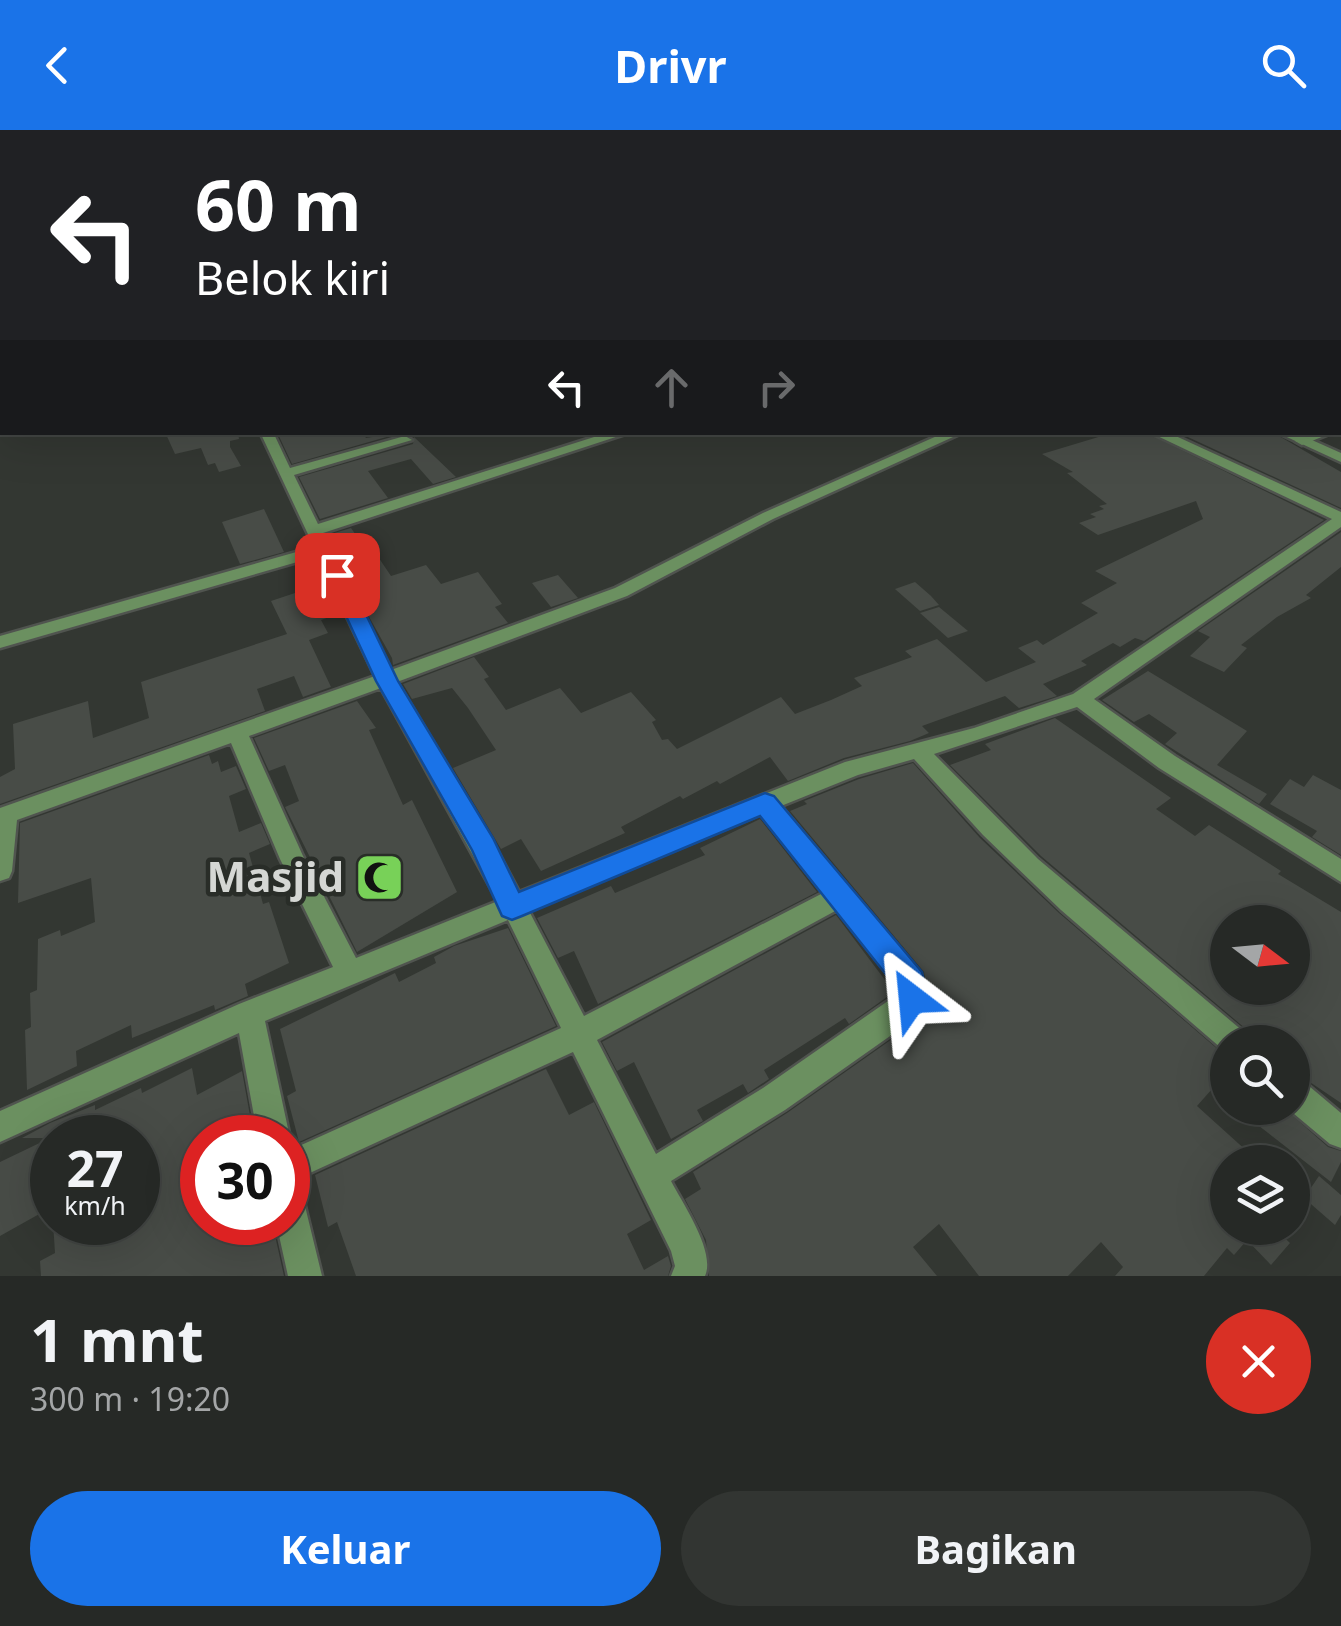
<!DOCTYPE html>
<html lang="id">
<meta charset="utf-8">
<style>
:root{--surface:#262926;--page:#323532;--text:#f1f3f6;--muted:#a4a6a7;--line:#424543;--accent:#1a73e8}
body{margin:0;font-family:"Noto Sans",sans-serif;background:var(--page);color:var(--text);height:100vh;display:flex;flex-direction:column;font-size:38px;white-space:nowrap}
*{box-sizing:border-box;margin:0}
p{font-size:32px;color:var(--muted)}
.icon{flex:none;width:55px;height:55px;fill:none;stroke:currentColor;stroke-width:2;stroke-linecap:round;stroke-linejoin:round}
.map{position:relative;height:1146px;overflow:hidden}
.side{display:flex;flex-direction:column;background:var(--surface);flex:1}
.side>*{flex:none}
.hud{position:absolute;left:0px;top:0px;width:1342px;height:305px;box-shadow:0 10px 40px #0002,0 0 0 2px var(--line);background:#202124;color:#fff;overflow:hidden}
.needle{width:65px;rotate:106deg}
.fabs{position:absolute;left:1210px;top:775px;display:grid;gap:20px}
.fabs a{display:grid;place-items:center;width:100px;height:100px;border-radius:50%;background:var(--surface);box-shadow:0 10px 40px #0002,0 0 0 2px var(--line);font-size:50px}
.speed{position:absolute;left:30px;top:985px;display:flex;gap:20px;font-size:50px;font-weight:700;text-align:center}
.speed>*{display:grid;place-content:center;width:130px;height:130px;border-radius:50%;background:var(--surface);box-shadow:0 10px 40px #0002,0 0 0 2px var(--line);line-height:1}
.speed small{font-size:25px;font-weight:400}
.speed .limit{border:15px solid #d22;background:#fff;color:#111}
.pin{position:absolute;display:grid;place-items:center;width:85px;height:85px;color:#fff;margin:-42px;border-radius:20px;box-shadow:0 5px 15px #0006}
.me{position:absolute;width:110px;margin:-55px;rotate:331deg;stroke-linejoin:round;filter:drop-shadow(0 0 8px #0008)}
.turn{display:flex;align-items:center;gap:35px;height:210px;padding:0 30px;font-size:45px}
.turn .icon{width:130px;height:130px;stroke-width:2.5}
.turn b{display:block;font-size:70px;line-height:85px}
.lanes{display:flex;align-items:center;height:95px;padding:0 30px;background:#0003;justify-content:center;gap:50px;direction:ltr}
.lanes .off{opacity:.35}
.round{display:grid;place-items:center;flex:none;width:105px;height:105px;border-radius:52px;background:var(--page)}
.summary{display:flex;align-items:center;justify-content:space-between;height:170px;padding:0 30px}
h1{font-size:60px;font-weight:700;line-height:75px}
.cta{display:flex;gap:20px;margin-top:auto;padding:20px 30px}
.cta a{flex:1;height:115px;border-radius:60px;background:var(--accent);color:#fff;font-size:40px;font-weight:700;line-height:115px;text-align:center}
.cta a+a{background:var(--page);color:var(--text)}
header{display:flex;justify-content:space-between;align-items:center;height:130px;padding:0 30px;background:var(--accent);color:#fff;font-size:45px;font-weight:700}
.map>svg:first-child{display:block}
.building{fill:#484c47;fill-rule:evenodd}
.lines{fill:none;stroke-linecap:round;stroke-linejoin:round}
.minor-casing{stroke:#50544f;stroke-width:5}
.tertiary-casing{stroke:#50544f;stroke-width:5}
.minor{fill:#6b9060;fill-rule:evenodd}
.tertiary{fill:#6b9060;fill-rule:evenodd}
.route{fill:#1a73e8;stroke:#114b97;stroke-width:2.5}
.labels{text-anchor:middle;stroke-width:9;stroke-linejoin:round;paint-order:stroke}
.near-poi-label{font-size:42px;font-weight:bold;fill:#d5d7d4;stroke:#292d28;text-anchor:end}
</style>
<header><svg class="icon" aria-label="back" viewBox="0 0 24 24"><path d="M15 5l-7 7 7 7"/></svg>Drivr<svg class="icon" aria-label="search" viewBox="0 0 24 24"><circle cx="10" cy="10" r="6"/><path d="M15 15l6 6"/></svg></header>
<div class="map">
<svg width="1341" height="1146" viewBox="0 0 1341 1146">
<rect width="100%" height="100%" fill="#333732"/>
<g class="building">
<polygon points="165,302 238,302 239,309 230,311 230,317 241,336 219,342 215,333 208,335 201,318 175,324"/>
<polygon points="277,302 362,302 366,308 404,302 292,334"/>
<polygon points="1115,302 1145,302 1324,390 1144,511 1135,508 1120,517 1113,513 1081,531 1087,535 1043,554 1057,566 1019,578 1005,566 922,596 929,603 910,611 844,628 788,651 770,627 720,654 717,651 683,669 680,666 621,697 625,703 541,741 521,709 501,719 453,638 496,620 468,578 452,558 412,569 403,554 474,527 489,547 484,549 506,580 560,558 581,583 631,562 656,590 652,592 662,610 668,609 677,619 781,567 795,584 831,570 862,556 854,548 912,527 905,521 937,509 986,552 1036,532 1018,518 1037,510 1043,515 1098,483 1081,473 1117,453 1095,441 1203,389 1196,371 1098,405 1079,393 1096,387 1090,384 1104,379 1099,376 1107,374 1067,343 1073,342 1042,324"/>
<polygon points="1177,302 1272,302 1341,342 1341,378"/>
<polygon points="414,307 456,347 433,354 411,329 368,341 388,368 320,389 299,347 413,314"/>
<polygon points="264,379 284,422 240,434 222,392"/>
<polygon points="351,398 360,411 366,409 391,446 426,435 441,454 478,442 502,474 495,477 508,493 393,535 392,528 363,476 366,475 328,405"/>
<polygon points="1341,402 1341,437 1306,465 1311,468 1277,487 1241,515 1247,518 1224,542 1190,526 1210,507 1198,501"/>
<polygon points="558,445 578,468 551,477 532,453"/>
<polygon points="915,452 931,466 939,475 920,481 895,459"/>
<polygon points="310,458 317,472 324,470 332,486 321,490 328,503 309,510 331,557 303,567 294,546 257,559 265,581 0,674 0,647 15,639 13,594 88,571 93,608 149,588 141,552 287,504 271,471"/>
<polygon points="939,477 968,501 948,508 920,483"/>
<polygon points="1148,541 1247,601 1217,635 1267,664 1259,674 1165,614 1177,603 1149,584 1134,592 1102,570"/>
<polygon points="357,571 376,598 369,600 403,675 412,670 457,762 357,822 285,677 299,671 285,635 269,641 254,608"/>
<path d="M1055 588 1171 668 1156 679 1195 706 1209 695 1281 741 1278 744 1341 782V973L1292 940V912H1251L1246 899 1041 726 950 635 991 620 985 614ZM1228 792H1292V858H1228Z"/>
<polygon points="209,625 212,634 218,631 221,642 236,636 246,659 229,666 239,702 261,693 270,714 249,723 263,774 269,772 289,833 245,854 248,866 215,880 214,875 132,908 131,895 76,921 77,936 27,960 25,900 31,897 30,863 37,860 38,809 60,800 61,806 95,792 91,748 18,773 20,693"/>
<polygon points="913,633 980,708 1059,783 1228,928 1228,971 1212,959 1197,976 1259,1032 1228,1032 1228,1098 1274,1098 1290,1113 1271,1135 1247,1110 1234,1125 1227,1118 1204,1146 1115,1146 1123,1137 1101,1112 1068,1146 979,1146 939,1094 913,1117 937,1146 709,1146 706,1110 685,1069 701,1059 693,1042 787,983 912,895 929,871 924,842 790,681 807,674 804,671 859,649"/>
<polygon points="1313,645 1341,660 1341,725 1312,707 1317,701 1270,674 1290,649 1304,657"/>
<polygon points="760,689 817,762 598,874 574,821 558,828 537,788 611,756 615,763 705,725 700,718"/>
<polygon points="836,785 894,862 849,894 845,888 764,940 769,949 748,963 743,954 697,980 703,991 671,1009 634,932 617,941 602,912"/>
<polygon points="508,798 556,896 299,1012 287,966 296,961 280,899 395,843 399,852 436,833 434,827 454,816"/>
<polygon points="192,938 197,965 242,941 254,1008 202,1008 202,1092 272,1092 284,1146 41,1146 40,1131 55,1123 53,1092 138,1092 138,1008 52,1008 52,1041 48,1043 50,1078 0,1106 0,1032 50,1008 22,1008 50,993 95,975 95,980 141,958 142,963"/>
<polygon points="546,939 569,985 594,972 651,1090 627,1104 644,1140 668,1126 671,1136 668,1146 356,1146 337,1092 328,1097 315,1045"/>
<polygon points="1236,978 1284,978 1328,1017 1341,1021 1341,1032 1331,1052"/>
<polygon points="1319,1046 1341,1065 1341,1085 1335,1095 1304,1068"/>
</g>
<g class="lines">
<defs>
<g id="minor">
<path d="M260 302H273L290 338 405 306 412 310 294 345 318 394 610 302H631L323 403 391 540 615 458 763 383 946 302H964L773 389 627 466 397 552 491 709 519 762 845 632 974 598 1073 564 1332 389 1149 302H1167L1341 382V397L1094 569 1175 626 1341 729V752L1159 638 1077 577 934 624 1038 729 1244 902 1248 912H1228V924L1061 780 983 705 914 629 858 645 781 676 921 844 926 869 910 892 785 980 671 1051C683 1074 716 1122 705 1146H671L675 1136 671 1121 573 922 288 1053V1021L561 898 508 790 265 891 290 1008 288 1013V1008H258L239 903 0 1012V981L239 874 333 837 280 729 231 613 17 690 12 741 9 748 0 751V678L375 546 318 426 0 518V506L314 417ZM381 558 498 771 356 828 303 726 249 606ZM761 684 823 763 584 886 529 781ZM837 780 898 857V864L763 958 656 1024 597 910Z"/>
<polygon points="1314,302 1334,302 1302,315 1295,311"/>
<polygon points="1292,947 1303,951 1341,983 1341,1018 1330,1014 1287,978 1292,978"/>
<polygon points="288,1056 300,1060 304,1072 322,1146 288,1146 276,1092 288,1092"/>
</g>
<g id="tertiary">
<polygon points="2,292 2,300 0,301 0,293"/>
<polygon points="1276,302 1294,302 1341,323 1341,332"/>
</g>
</defs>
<use href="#minor" class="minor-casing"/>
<use href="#tertiary" class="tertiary-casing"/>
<use href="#minor" class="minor"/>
<use href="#tertiary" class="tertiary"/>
</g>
<linearGradient id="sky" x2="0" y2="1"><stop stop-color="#1c1e1c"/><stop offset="0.47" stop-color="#4a535a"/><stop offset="1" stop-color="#4a535a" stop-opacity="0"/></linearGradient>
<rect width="1341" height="303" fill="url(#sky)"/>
<polygon class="route" points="337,439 347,445 398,551 493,708 519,762 765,663 774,666 922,842 928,869 923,880 912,884 901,880 896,857 760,686 522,786 512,790 502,786 472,720 376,551 327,445"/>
<defs>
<symbol id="mosque-square" viewBox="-11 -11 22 22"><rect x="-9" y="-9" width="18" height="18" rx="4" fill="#78d158" stroke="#292d28"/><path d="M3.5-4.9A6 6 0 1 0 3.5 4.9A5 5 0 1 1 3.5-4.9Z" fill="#111"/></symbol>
</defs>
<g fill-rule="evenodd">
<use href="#mosque-square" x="352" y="720" width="55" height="55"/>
</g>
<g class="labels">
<g class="near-poi-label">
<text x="344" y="762">Masjid</text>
</g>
</g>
</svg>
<div class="fabs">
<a><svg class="needle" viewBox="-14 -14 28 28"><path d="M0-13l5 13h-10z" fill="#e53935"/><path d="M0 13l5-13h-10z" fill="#a4a6a7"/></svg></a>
<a><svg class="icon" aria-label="search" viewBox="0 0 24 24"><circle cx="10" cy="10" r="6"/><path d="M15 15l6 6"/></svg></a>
<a><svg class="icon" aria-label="layers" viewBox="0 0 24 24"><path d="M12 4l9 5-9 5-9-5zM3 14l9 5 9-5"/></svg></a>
</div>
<div class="speed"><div>27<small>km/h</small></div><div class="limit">30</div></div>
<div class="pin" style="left:337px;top:445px;background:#d93025"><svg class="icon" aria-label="arrive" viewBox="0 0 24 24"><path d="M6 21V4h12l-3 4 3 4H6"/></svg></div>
<svg class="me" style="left:912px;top:869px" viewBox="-20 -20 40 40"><path d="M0-17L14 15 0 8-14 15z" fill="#1a73e8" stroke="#fff" stroke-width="4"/></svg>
<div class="hud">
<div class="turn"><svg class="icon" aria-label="left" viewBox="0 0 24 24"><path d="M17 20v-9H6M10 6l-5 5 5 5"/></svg><div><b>60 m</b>Belok kiri</div></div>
<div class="lanes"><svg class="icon" aria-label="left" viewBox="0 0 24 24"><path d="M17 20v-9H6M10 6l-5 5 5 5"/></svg><svg class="icon off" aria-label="ahead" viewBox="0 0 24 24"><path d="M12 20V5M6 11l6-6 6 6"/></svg><svg class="icon off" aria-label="right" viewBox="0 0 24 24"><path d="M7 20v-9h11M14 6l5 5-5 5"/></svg></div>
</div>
</div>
<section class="side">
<div class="summary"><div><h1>1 mnt</h1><p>300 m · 19:20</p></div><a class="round" style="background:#d93025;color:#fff"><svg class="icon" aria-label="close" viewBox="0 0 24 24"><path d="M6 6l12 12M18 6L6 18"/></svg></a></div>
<div class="cta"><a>Keluar</a><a>Bagikan</a></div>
</section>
